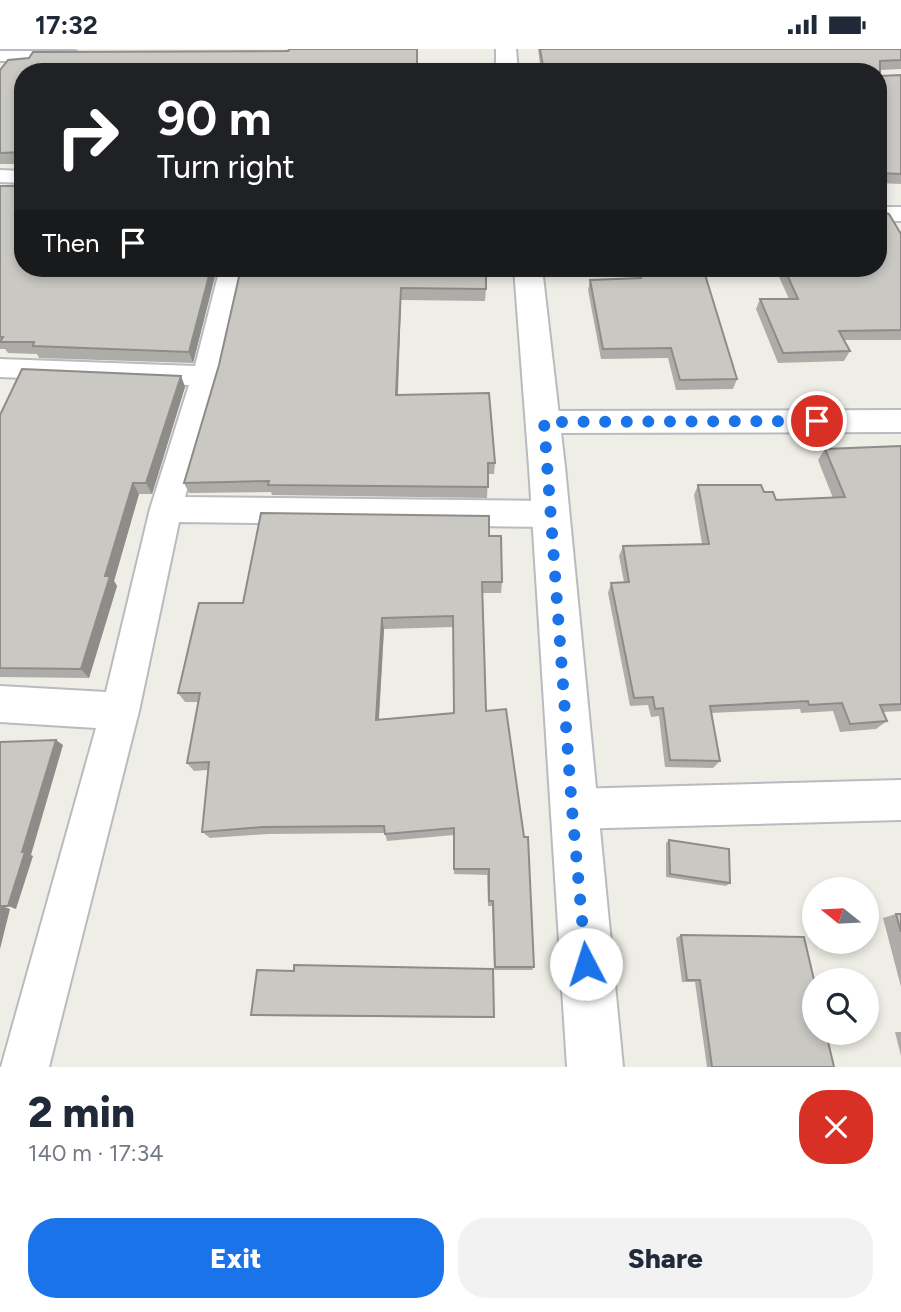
<!DOCTYPE html>
<meta charset="utf-8">
<style>
:root{--surface:#fff;--page:#f2f2f3;--text:#1f2937;--muted:#747a83;--accent:#1a73e8}
body{margin:0;font-family:Figtree,sans-serif;background:var(--page);color:var(--text);height:100vh;display:flex;flex-direction:column;font-size:26px;white-space:nowrap}
*{box-sizing:border-box;margin:0}
p{font-size:23px;color:var(--muted)}
.icon{flex:none;width:38px;height:38px;fill:none;stroke:currentColor;stroke-width:2;stroke-linecap:round;stroke-linejoin:round}
.map{position:relative;height:1018px;overflow:hidden}
.details{display:flex;flex-direction:column;background:var(--surface);flex:1}
.details>*{flex:none}
.hud{position:absolute;left:14px;top:14px;width:873px;height:214px;border-radius:28px;box-shadow:0 4px 10px #0003;background:#202124;color:#fff;overflow:hidden}
.needle{width:46px;rotate:288deg}
.buttons{position:absolute;left:802px;top:828px;display:grid;gap:14px}
.buttons a{display:grid;place-items:center;width:77px;height:77px;border-radius:50%;background:var(--surface);box-shadow:0 4px 10px #0003;font-size:35px}
.pin{position:absolute;display:grid;place-items:center;width:60px;height:60px;color:#fff;margin:-30px;border:4px solid #fff;border-radius:50%;box-shadow:0 2px 7px #0007}
.me{position:absolute;width:77px;margin:-38px;rotate:355deg;stroke-linejoin:round;filter:drop-shadow(0 0 5px #0008)}
.turn{display:flex;align-items:center;gap:24px;height:147px;padding:0 28px;font-size:32px}
.turn .icon{width:91px;height:91px;stroke-width:2.5}
.turn b{display:block;font-size:49px;line-height:60px}
.then{display:flex;align-items:center;height:66px;padding:0 28px;background:#0003;gap:14px;font-size:26px}
.round{display:grid;place-items:center;flex:none;width:74px;height:74px;border-radius:28px;background:var(--page)}
.overview{display:flex;align-items:center;justify-content:space-between;height:119px;padding:0 28px}
h1{font-size:42px;font-weight:800;line-height:52px}
.cta{display:flex;gap:14px;margin-top:auto;padding:14px 28px}
.cta a{flex:1;height:80px;border-radius:28px;background:var(--accent);color:#fff;font-size:28px;font-weight:800;line-height:80px;text-align:center}
.cta a+a{background:var(--page);color:var(--text)}
.status{display:flex;justify-content:space-between;align-items:center;height:49px;padding:0 35px;background:var(--surface);direction:ltr}
.status svg{height:19px;fill:currentColor}
.map>svg:first-child{display:block}
.lines{fill:none;stroke-linecap:round;stroke-linejoin:round}
.minor-casing{stroke:#b8bbbf;stroke-width:4}
.tertiary-casing{stroke:#b8bbbf;stroke-width:4}
.minor{fill:#fff;fill-rule:evenodd}
.tertiary{fill:#fff;fill-rule:evenodd}
.wall{fill:#aeaca8;fill-rule:evenodd}
.shaded-wall{fill:#8d8c88}
.building{fill:#cac8c3;stroke:#8d8c88;stroke-width:2;fill-rule:evenodd}
.route{stroke:#1a73e8;stroke-width:12;stroke-dasharray:0 21.6}
</style>
<div class="status"><b>17:32</b><svg viewBox="0 0 49 12"><path d="M0 12V9h3v3zM5 12V6h3v6zM10 12V3h3v9zM15 12V0h3v12zM26 1h20v11H26zM47 4h2v5h-2z"/></svg></div>
<div class="map">
<svg width="901" height="1018" viewBox="0 0 901 1018">
<rect width="100%" height="100%" fill="#efeee6"/>
<g class="lines">
<defs>
<g id="minor">
<polygon points="0,2 75,2 84,7 75,12 0,12"/>
<polygon points="0,121 23,122 23,134 0,133"/>
<rect x="878" y="158" width="23" height="14"/>
<polygon points="220,219 244,219 220,327 185,448 550,452 561,456 566,465 561,474 550,478 179,473 139,662 49,1018 1,1018 96,679 0,673 0,637 106,643 150,460 189,336 0,328 0,310 195,317"/>
<polygon points="901,361 901,383 544,384 534,380 529,373 534,366 544,362"/>
<polygon points="901,731 901,771 572,780 558,774 552,760 558,746 572,740"/>
</g>
<g id="tertiary">
<polygon points="496,0 516,0 518,23 496,23"/>
<polygon points="514,219 542,219 565,418 623,1018 567,1018 529,418"/>
</g>
</defs>
<use href="#minor" class="minor-casing"/>
<use href="#tertiary" class="tertiary-casing"/>
<use href="#minor" class="minor"/>
<use href="#tertiary" class="tertiary"/>
</g>
<g class="wall">
<polygon points="287,0 418,0 23,23 23,115 0,115 0,21 289,1"/>
<polygon points="538,0 901,0 901,20 880,21 880,27 901,26 901,135 878,134 878,23 541,23"/>
<polygon points="0,137 217,219 193,314 39,309 37,305 8,304 5,300 0,300"/>
<polygon points="881,162 901,185 901,291 844,291 850,302 844,312 778,314 756,260 760,250 789,250 775,219 878,219"/>
<polygon points="241,219 486,240 485,252 401,251 398,346 495,414 494,425 488,425 487,449 272,446 271,443 189,444 184,434 219,316"/>
<polygon points="633,219 706,219 704,223 737,330 733,340 676,341 668,309 601,310 588,241 590,231 636,230"/>
<polygon points="181,327 185,338 152,445 139,445 114,532 117,537 89,629 0,628 0,366"/>
<polygon points="901,397 901,662 883,663 887,672 876,680 840,683 833,662 801,664 800,660 711,664 720,712 713,719 665,718 659,667 651,668 648,656 630,657 608,544 611,534 624,533 619,507 623,497 702,495 694,446 698,436 764,443 776,451 833,449 818,411 825,400"/>
<path d="M489 487 502 533 501 544H482L486 662 534 918 532 921H494L492 857H488L487 826 454 825V786L387 792 385 784 268 785 210 789 202 783 208 721 194 722 187 714 198 653H185L178 644 243 554ZM453 578 454 664 379 671 384 580Z"/>
<polygon points="669,791 730,834 726,837 666,828 666,794"/>
<polygon points="896,865 901,865 901,938 883,869"/>
<polygon points="681,886 834,1018 707,1018 695,933 682,933 676,889"/>
<polygon points="251,966 494,968 493,969 257,967"/>
<polygon points="895,983 901,983 901,1007"/>
</g>
<g class="shaded-wall">
<polygon points="211,219 217,219 193,314 189,303"/>
<polygon points="401,239 401,251 397,357 396,346"/>
<polygon points="181,327 185,338 152,445 146,434"/>
<polygon points="133,434 139,445 114,532 117,537 89,629 81,620 105,527"/>
<polygon points="382,569 384,580 378,680 376,671"/>
<polygon points="56,691 63,696 31,806 33,807 16,860 8,857 22,803"/>
<polygon points="2,857 10,860 0,900 0,863"/>
</g>
<g class="building">
<polygon points="290,0 417,0 417,15 445,15 445,23 23,23 23,103 0,104 0,21 8,11 29,9 33,3 288,2"/>
<polygon points="540,0 901,0 901,11 880,12 880,27 901,26 901,125 878,124 878,23 544,23"/>
<polygon points="0,137 23,137 23,219 211,219 189,303 33,297 34,293 0,293 3,288 0,288"/>
<polygon points="878,146 880,149 881,162 889,165 901,185 901,281 839,282 850,302 783,304 760,250 798,250 784,219 878,219"/>
<polygon points="241,219 486,219 486,240 401,239 396,346 489,344 495,414 488,414 488,438 268,436 269,432 184,434 219,316"/>
<polygon points="638,219 703,219 737,330 680,331 671,299 603,300 590,231 641,229"/>
<polygon points="22,320 181,327 146,434 133,434 105,527 110,527 81,620 0,619 0,366"/>
<polygon points="901,397 901,655 880,656 887,672 850,675 842,654 809,656 808,652 710,657 720,712 670,711 663,659 655,660 653,648 634,649 611,534 629,533 623,497 709,495 698,436 761,436 764,443 773,443 776,451 845,448 825,400"/>
<path d="M261 464 489 467V487H501L502 533H482L486 662 506 660 524 788H528L534 918H495L493 852H489V820H454V779L385 785 384 777 263 778 202 783 209 713 187 714 200 644H178L199 554H243ZM453 567 454 664 376 671 382 569Z"/>
<polygon points="56,691 22,803 25,803 8,857 2,857 0,863 0,693"/>
<polygon points="669,791 729,800 730,834 670,825"/>
<polygon points="896,865 901,865 901,883"/>
<polygon points="681,886 804,888 814,931 814,984 826,984 834,1018 712,1018 700,931 687,931"/>
<polygon points="294,916 493,920 494,968 251,966 257,921 294,922"/>
</g>
<g class="lines">
<polyline class="route" points="586,915 572,760 544,373 817,372"/>
</g>
</svg>
<div class="buttons">
<a><svg class="needle" viewBox="-14 -14 28 28"><path d="M0-13l5 13h-10z" fill="#e53935"/><path d="M0 13l5-13h-10z" fill="#747a83"/></svg></a>
<a><svg class="icon" aria-label="search" viewBox="0 0 24 24"><circle cx="10" cy="10" r="6"/><path d="M15 15l6 6"/></svg></a>
</div>
<div class="pin" style="left:817px;top:372px;background:#d93025"><svg class="icon" aria-label="arrive" viewBox="0 0 24 24"><path d="M6 21V4h12l-3 4 3 4H6"/></svg></div>
<svg class="me" style="left:586px;top:915px" viewBox="-20 -20 40 40"><circle r="19" fill="#fff"/><path d="M0-13L10 11 0 6-10 11z" fill="#1a73e8"/></svg>
<div class="hud">
<div class="turn"><svg class="icon" aria-label="right" viewBox="0 0 24 24"><path d="M7 20v-9h11M14 6l5 5-5 5"/></svg><div><b>90 m</b>Turn right</div></div>
<div class="then">Then<svg class="icon" aria-label="arrive" viewBox="0 0 24 24"><path d="M6 21V4h12l-3 4 3 4H6"/></svg></div>
</div>
</div>
<section class="details">
<div class="overview"><div><h1>2 min</h1><p>140 m · 17:34</p></div><a class="round" style="background:#d93025;color:#fff"><svg class="icon" aria-label="close" viewBox="0 0 24 24"><path d="M6 6l12 12M18 6L6 18"/></svg></a></div>
<div class="cta"><a>Exit</a><a>Share</a></div>
</section>
